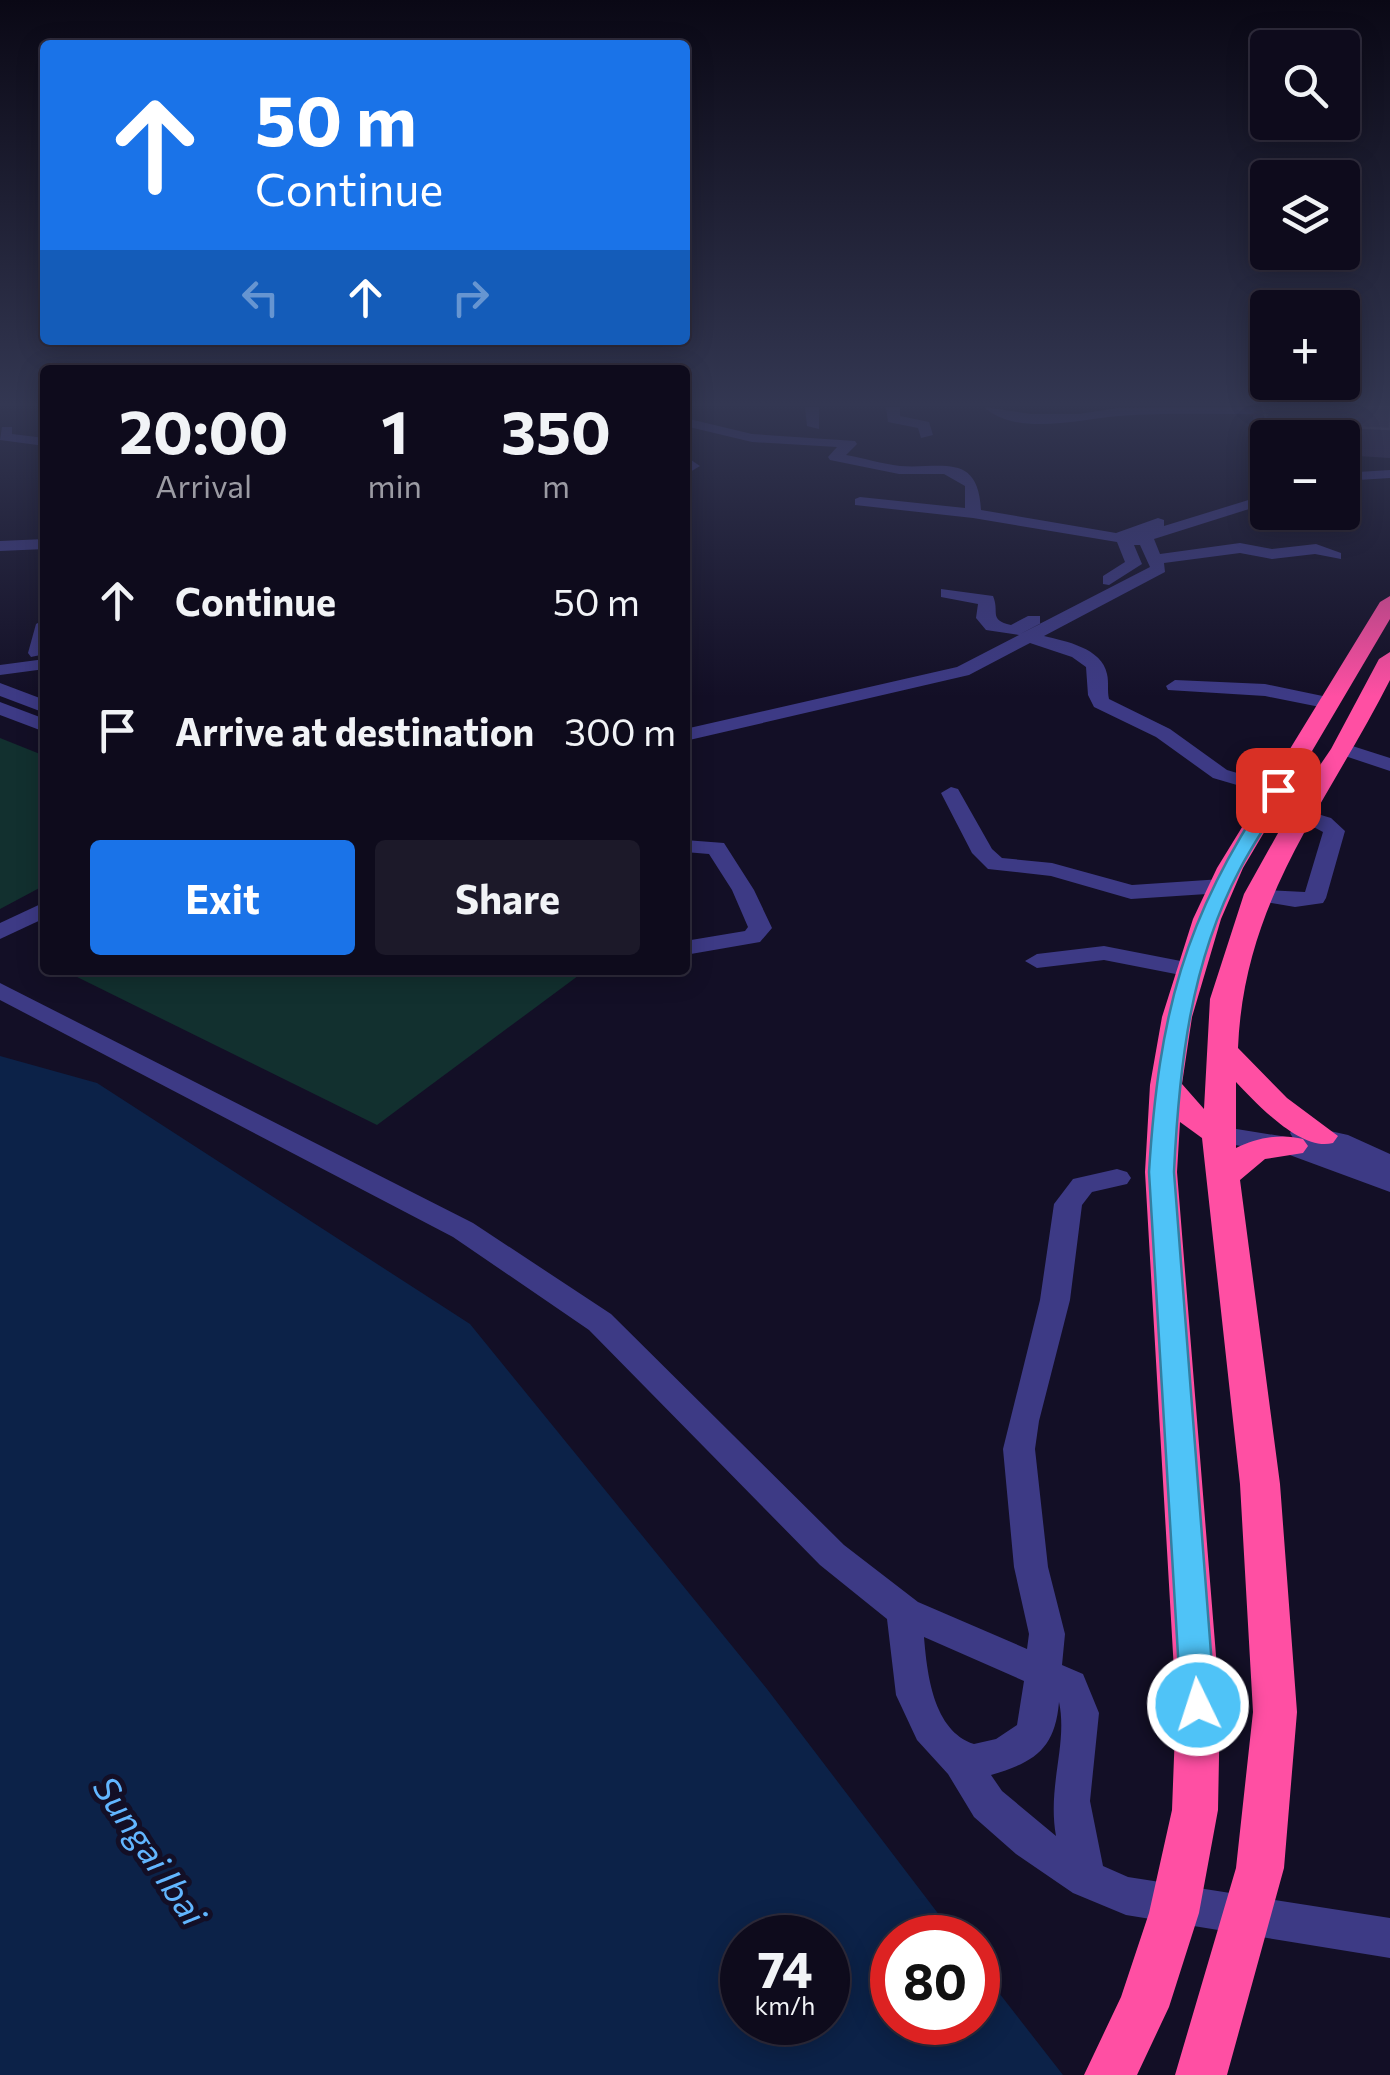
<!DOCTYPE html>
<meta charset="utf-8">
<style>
:root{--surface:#0e0b1c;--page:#1c1929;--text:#f1f3f6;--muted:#9b9ba3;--line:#2e2b3b;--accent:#1a73e8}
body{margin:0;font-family:Commissioner,sans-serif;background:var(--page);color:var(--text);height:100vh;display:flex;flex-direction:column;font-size:38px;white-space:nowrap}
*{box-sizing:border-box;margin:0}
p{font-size:32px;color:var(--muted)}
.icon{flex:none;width:55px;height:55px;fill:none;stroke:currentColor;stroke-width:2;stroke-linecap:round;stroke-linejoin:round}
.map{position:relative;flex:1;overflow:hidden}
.details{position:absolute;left:40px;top:365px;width:650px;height:610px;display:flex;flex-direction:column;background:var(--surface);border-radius:10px;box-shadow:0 5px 25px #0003,0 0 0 2px var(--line)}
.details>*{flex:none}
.top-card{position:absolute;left:40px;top:40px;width:650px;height:305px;border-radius:10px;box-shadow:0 5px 25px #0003,0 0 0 2px var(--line);background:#1a73e8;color:#fff;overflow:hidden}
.controls{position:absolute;left:1250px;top:30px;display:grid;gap:20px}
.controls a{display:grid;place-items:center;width:110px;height:110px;border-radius:10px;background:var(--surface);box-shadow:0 5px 25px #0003,0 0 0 2px var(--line);font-size:50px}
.speed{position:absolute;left:720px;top:1915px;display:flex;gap:20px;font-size:50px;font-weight:700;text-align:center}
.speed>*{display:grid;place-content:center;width:130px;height:130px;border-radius:50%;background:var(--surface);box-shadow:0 5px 25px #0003,0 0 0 2px var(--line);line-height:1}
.speed small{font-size:25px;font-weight:400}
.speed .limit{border:15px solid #d22;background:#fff;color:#111}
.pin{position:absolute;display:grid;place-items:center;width:85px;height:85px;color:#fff;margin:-42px;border-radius:20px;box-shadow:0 5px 15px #0006}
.me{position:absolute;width:110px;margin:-55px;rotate:356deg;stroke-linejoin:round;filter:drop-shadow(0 0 8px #0008)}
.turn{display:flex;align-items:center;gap:35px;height:210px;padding:0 50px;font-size:45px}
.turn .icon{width:130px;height:130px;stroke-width:2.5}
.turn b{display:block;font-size:70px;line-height:85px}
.lanes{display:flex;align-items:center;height:95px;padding:0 50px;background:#0003;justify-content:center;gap:50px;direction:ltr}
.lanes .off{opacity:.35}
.eta{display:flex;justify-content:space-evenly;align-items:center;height:170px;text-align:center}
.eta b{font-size:60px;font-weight:700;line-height:70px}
.cta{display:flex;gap:20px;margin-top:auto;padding:20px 50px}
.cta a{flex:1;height:115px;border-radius:10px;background:var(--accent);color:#fff;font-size:40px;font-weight:700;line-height:115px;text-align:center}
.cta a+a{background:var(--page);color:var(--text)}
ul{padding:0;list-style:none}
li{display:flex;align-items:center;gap:30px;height:130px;padding:0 50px}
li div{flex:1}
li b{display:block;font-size:38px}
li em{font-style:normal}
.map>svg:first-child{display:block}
.green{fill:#12302f}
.water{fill:#0c2248;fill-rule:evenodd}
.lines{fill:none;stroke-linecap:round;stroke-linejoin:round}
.minor{fill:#3d3a85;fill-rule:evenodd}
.highway{fill:#ff4fa3;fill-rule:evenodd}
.wall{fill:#312854}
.building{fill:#433a66;stroke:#5a527e;stroke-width:2.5}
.route{fill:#4fc3f7;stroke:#337fa1;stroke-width:2.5}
.labels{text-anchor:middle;stroke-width:10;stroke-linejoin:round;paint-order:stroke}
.near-water-label{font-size:35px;font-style:italic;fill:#62b6ff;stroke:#130f26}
</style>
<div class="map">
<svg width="1390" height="2075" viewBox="0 0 1390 2075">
<rect width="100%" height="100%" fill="#130f26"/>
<g class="green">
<polygon points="0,738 45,756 45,885 0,909"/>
<polygon points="73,970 586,970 377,1125 69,973"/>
</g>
<path class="water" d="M0 1056 97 1083 470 1324 767 1689 956 1937 892 1938V2022H978V1966L1063 2075H0ZM742 1938H828V2022H742Z"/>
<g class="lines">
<g class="minor">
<polygon points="805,407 819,407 819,429 807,426"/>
<polygon points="886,407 900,407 900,416 929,422 933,435 921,438 918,428 888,422"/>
<path d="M984 407 1031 414H1079L1118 408 1291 407 1295 410 1288 414C1232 415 1174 412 1119 416 1079 419 1017 437 984 407Z"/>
<path d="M685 418 752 434 855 441 857 444 846 455C864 458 882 464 900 466 942 469 978 452 981 510L1116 533 1158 518 1164 520V526L1268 494V503L1154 539 1160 554 1240 543 1272 549 1316 544 1341 553V559L1315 554 1272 559 1240 553 1164 563 1165 572 1044 636C1065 641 1102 648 1107 674 1109 682 1107 691 1109 699L1170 729 1227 770 1285 787 1288 791 1278 797 1213 778 1156 737 1094 707 1088 695 1086 667 1072 657 1030 643 969 675 685 741V729L957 667 1019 635 986 630 976 618 978 604 941 597V589L993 596C1000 612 988 620 1011 625L1028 616H1040V624L1020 634 1150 567 1140 545H1134L1142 564 1109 585 1103 584V576L1125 562 1117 542 973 518 855 505V499L860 497 965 508V486L944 474H899L830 460 828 457 837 447 752 442 685 426Z"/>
<polygon points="2,427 12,427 12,434 45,438 45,446 0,440"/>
<polygon points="685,456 700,466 685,475"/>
<polygon points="1390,470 1390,478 1342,481 1342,473"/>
<polygon points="45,539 45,549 0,551 0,541"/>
<polygon points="45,619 45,654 31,657 28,653 36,624"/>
<polygon points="45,659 45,669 0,675 0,665"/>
<polygon points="1175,680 1265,684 1337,699 1339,703 1330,709 1265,696 1168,690 1166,686"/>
<polygon points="0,683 45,700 45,713 0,696"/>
<polygon points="0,702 45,719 45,732 0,715"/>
<polygon points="1343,743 1390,758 1390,771 1336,753 1333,749"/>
<polygon points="951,787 958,789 992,849 1002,858 1052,863 1132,885 1222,879 1233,886 1222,893 1131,899 1051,876 988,869 972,853 941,793"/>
<polygon points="1301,809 1331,818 1345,831 1326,898 1323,903 1295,907 1249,899 1246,894 1249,889 1305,892 1323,832 1291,815"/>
<polygon points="685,840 724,843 754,890 772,928 760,942 685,955 685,941 745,931 748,927 732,890 709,854 685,852"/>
<polygon points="45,902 45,918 0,939 0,923"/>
<polygon points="1104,946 1191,963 1203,970 1191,977 1104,960 1037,968 1025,961 1037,954"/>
<path d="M0 983 473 1223 611 1314 844 1545 918 1602 1027 1649 1029 1634 1014 1567 1003 1449 1040 1300 1054 1204 1073 1179 1117 1169 1127 1172 1131 1178 1127 1184 1092 1192 1082 1205 1070 1300 1039 1421 1035 1449 1048 1567 1065 1634 1062 1665 1083 1674 1099 1713 1090 1801 1103 1866 1128 1877 1390 1918V1958L1126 1915 1073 1893 1016 1854 974 1817 948 1774 917 1740 896 1695 887 1619 820 1565 589 1330 453 1237 0 1000ZM924 1637 1024 1681 1017 1725 996 1739 974 1744C933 1731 927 1673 924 1637ZM1059 1702C1068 1744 1047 1786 1056 1836L1002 1791 991 1775C1035 1762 1055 1749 1059 1702Z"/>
<polygon points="1303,1125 1348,1135 1390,1154 1390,1192 1287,1154 1218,1142 1205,1134 1218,1126 1293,1138 1290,1133 1294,1127"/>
</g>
<path class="highway" d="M1390 596V619L1243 868 1221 919 1192 1017 1182 1084 1204 1109 1210 999 1244 894 1297 799 1331 749 1379 659 1390 652V680C1326 806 1244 899 1238 1048L1287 1098 1338 1136 1333 1143C1301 1152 1257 1104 1236 1082V1148C1256 1138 1281 1133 1303 1139L1308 1146 1303 1153 1265 1159 1240 1180 1280 1484 1297 1712 1284 1868 1227 2075H1175L1236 1868 1253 1712 1240 1484 1202 1138 1180 1122 1177 1172 1220 1705 1218 1810 1199 1913 1169 2007 1137 2075H1084L1121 1997 1149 1913 1172 1810 1176 1705 1145 1172 1150 1085 1162 1017 1193 919 1217 868 1380 602Z"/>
</g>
<polygon class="wall" points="1255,407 1390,407 1390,458 1342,455 1342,438 1268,438 1268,451 1262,451 1253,417"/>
<polygon class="building" points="1263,407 1390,407 1390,429 1267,423"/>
<linearGradient id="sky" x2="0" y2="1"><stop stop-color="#0a0815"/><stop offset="0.58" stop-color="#333752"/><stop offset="1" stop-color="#333752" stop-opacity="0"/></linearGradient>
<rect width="1390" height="697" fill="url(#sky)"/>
<path class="route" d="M1278 785 1288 790C1272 816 1254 842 1240 869 1190 963 1179 1068 1174 1172L1215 1705 1210 1716 1198 1720 1186 1716 1181 1705 1149 1172C1159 1014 1183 920 1272 787Z"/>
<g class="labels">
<g class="near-water-label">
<text transform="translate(149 1851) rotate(56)" y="12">Sungai Ibai</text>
</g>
</g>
</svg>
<div class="controls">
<a><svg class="icon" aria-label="search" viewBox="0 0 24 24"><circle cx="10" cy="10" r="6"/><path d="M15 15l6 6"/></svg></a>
<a><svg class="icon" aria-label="layers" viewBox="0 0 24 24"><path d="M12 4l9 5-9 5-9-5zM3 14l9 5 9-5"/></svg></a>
<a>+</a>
<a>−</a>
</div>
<div class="speed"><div>74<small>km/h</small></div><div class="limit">80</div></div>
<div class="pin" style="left:1278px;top:790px;background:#d93025"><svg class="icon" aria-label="arrive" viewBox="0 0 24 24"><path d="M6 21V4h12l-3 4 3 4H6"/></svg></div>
<svg class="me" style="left:1198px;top:1705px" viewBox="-20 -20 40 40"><circle r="17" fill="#4fc3f7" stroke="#fff" stroke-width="3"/><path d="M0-11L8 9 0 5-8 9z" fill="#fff"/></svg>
<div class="top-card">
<div class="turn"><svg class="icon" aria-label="ahead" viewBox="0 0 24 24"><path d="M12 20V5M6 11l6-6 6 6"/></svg><div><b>50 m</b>Continue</div></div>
<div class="lanes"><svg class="icon off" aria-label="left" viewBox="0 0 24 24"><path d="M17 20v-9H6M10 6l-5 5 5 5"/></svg><svg class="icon" aria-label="ahead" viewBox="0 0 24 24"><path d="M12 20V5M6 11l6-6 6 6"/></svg><svg class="icon off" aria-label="right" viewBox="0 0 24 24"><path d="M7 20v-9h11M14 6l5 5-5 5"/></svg></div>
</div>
<section class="details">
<div class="eta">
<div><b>20:00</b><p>Arrival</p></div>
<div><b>1</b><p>min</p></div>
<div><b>350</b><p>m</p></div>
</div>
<ul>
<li><svg class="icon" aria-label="ahead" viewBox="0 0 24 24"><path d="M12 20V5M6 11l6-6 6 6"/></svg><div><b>Continue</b></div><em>50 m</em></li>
<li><svg class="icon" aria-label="arrive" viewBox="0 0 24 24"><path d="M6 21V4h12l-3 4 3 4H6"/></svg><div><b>Arrive at destination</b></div><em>300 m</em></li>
</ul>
<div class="cta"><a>Exit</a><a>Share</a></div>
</section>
</div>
